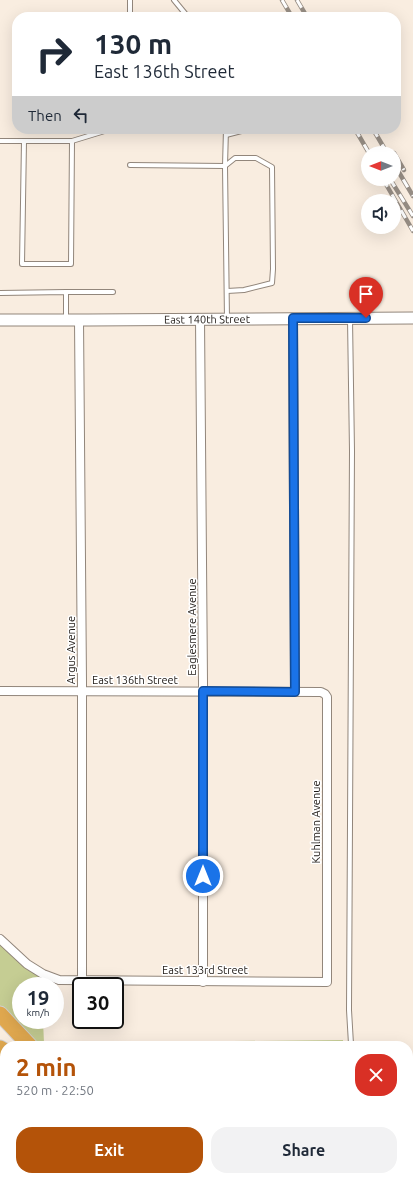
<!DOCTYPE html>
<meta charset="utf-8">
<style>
:root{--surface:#fff;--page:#f2f2f3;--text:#1f2937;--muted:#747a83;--accent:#b45309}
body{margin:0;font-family:Ubuntu,sans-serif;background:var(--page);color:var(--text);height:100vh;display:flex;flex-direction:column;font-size:15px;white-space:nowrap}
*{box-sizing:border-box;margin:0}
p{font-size:13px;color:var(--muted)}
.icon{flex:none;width:22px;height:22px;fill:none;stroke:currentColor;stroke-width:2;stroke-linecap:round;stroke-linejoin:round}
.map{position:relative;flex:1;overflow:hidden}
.side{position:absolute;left:0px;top:1041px;width:413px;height:140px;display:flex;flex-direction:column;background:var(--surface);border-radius:16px 16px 0 0;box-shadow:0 4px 16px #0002}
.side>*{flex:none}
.banner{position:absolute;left:12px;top:12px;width:389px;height:122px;border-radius:16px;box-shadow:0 4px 16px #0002;background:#fff;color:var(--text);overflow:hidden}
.needle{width:26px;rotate:270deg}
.tools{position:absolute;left:361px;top:146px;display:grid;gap:8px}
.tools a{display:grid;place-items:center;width:40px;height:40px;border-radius:50%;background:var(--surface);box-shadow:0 4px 16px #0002;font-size:20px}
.speed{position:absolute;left:12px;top:977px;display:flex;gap:8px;font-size:20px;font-weight:700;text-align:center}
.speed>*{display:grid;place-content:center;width:52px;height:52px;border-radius:50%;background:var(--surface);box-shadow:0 4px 16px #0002;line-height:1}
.speed small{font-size:10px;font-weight:400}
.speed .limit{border:2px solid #111;border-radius:6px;background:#fff;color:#111}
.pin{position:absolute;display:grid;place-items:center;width:34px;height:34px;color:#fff;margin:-41px -17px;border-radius:50% 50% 50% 0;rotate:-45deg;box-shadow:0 0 4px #0007}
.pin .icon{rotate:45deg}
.me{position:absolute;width:44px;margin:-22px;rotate:0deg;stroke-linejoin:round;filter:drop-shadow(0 0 3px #0008)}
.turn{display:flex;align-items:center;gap:14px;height:84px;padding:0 16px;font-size:18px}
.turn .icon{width:52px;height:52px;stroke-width:2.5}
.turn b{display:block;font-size:28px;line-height:34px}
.then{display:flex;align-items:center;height:38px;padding:0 16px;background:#0003;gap:8px;font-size:15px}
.round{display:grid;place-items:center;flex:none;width:42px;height:42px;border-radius:16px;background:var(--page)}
.headline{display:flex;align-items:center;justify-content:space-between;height:68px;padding:0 16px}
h1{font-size:24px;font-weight:700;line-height:30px;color:var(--accent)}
.action{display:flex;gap:8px;margin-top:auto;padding:8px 16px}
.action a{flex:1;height:46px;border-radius:16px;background:var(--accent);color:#fff;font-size:16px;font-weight:700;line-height:46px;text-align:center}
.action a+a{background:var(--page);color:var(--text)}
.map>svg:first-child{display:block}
.green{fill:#c5cd93}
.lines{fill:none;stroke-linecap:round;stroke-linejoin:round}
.lane-casing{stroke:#92867b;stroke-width:6}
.street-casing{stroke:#92867b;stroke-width:10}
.secondary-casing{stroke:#92867b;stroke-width:13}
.highway-casing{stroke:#d2d1d1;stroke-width:17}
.lane{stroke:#fff;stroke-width:4}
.street{stroke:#fff;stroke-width:8}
.secondary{stroke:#fff;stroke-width:11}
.highway{stroke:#e0a84f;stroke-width:15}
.rail-casing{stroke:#968d84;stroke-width:4.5}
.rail{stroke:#fff;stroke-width:3;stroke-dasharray:9;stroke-linecap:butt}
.route-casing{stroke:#114b97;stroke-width:10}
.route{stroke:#1a73e8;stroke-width:7}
.labels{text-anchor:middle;stroke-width:3;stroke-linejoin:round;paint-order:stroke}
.street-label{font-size:11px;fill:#201b17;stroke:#fff}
</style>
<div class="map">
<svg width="413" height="1181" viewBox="0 0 413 1181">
<rect width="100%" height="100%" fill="#f9ede0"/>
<g class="green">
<polygon points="0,939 43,974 43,986 21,986 21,1020 43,1020 44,1043 343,1040 343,1046 30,1046 0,1014"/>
<polygon points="408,1076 413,1076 413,1181 205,1181 195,1176 408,1176"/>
<polygon points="0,1078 5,1082 5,1176 144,1176 151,1181 0,1181"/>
</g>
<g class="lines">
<defs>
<g id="lane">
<polyline points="130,0 130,17"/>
<polyline points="174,0 188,17"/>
<polyline points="226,135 249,129"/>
<polyline points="0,141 72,141 108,130 138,129"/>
<polyline points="24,141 22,264 71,264 72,141"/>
<polyline points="130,165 225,166 227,319"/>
<polyline points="225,166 235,158 256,158 272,167 273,269 272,283 244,290 227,291"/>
<polyline points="225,166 226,129"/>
<polyline points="66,292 113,292"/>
<polyline points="0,293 66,292 66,320"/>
<polyline points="350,319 352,451 349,1010 351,1044 353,1046"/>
<polyline points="408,1068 413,1068"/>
</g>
<g id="street">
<polyline points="200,319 203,682 203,982"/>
<polyline points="293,319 295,692"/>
<polyline points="79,320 82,682 82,980"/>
<polyline points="0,691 321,692 325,694 327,697 327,982 59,980 43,974 27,964 0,939"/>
</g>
<g id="secondary">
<path id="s1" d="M0 320H88L413 318"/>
</g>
<g id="highway">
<polyline points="0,1014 30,1046"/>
<polyline points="0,1048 5,1051"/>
<polyline points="0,1078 5,1082"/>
<polyline points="144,1176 151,1181"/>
<polyline points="195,1176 204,1181"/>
</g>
</defs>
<use href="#lane" class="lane-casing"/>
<use href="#street" class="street-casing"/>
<use href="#secondary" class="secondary-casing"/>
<use href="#highway" class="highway-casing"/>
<use href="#lane" class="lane"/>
<use href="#street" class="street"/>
<use href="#secondary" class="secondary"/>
<use href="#highway" class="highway"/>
<defs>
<g id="rail">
<polyline points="282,0 292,17"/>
<polyline points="297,0 307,17"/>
<polyline points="355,129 369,153"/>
<polyline points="373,129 387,153"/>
<polyline points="394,153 404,170"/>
<polyline points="394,164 413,196"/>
<polyline points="383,179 413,231"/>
<polyline points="390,179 413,216"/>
</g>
</defs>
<use href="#rail" class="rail-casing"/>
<use href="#rail" class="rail"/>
</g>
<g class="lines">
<defs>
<polyline id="route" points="203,876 203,691 295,692 293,318 366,318"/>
</defs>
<use href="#route" class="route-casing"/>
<use href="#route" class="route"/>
</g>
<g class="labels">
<g class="street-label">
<text dy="4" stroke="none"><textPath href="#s1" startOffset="207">East 140th Street</textPath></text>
<text transform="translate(192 627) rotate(-90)" y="4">Eaglesmere Avenue</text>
<text transform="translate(71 650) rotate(-90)" y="4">Argus Avenue</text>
<text x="135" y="684">East 136th Street</text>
<text transform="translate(316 822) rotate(-90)" y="4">Kuhlman Avenue</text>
<text x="205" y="974">East 133rd Street</text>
</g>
</g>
</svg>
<div class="tools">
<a><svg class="needle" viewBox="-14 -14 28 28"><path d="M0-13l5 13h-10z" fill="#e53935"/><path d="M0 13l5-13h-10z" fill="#747a83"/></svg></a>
<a><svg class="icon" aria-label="sound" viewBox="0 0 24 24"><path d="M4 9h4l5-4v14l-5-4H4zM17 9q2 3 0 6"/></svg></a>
</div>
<div class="speed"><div>19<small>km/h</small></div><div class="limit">30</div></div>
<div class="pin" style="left:366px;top:318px;background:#d93025"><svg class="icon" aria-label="arrive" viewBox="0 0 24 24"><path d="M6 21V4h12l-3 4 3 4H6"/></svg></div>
<svg class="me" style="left:203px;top:876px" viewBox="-20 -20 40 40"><circle r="17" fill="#1a73e8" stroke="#fff" stroke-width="3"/><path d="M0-11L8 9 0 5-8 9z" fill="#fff"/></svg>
<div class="banner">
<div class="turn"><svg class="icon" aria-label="right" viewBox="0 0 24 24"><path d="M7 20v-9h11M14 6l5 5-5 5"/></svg><div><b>130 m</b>East 136th Street</div></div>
<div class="then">Then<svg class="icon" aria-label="left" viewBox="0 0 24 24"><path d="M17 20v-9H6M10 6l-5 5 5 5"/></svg></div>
</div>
<section class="side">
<div class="headline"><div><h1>2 min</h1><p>520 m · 22:50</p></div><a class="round" style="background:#d93025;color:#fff"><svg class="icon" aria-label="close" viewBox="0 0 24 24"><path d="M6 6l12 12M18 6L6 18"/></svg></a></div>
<div class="action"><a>Exit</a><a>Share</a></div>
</section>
</div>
